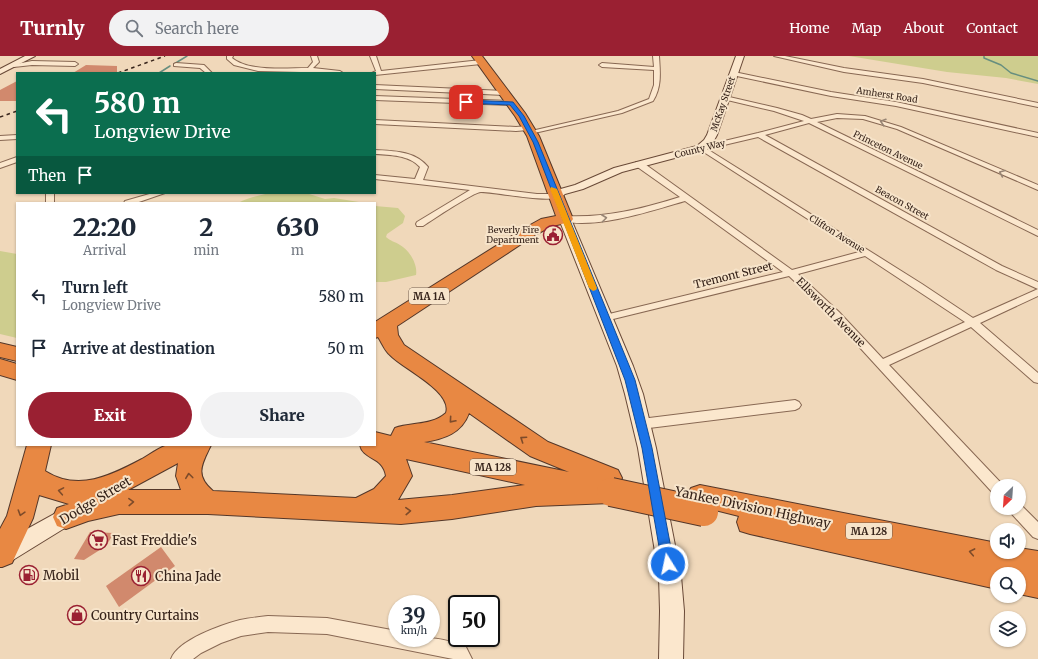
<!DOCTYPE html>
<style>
:root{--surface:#fff;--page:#f2f2f3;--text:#1f2937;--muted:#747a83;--accent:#9a2032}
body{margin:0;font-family:Merriweather,serif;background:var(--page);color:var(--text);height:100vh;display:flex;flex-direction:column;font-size:15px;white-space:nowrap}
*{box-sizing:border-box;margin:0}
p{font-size:13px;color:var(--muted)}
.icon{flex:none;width:22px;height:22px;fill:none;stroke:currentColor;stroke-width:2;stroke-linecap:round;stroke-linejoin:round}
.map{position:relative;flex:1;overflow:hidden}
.details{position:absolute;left:16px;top:146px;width:360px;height:244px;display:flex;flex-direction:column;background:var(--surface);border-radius:0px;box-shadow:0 1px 3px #0004}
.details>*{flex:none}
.top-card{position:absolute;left:16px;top:16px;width:360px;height:122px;border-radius:0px;box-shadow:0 1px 3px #0004;background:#0b6e4f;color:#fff;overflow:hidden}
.needle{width:26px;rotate:205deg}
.fabs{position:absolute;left:990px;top:423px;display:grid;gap:8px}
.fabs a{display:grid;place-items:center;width:36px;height:36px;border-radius:50%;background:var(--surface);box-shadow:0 1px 3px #0004;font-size:20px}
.speed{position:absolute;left:388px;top:539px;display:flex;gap:8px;font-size:20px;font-weight:700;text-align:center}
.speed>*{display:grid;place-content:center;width:52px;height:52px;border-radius:50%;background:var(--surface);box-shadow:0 1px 3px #0004;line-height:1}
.speed small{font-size:10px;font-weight:400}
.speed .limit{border:2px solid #111;border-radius:6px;background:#fff;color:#111}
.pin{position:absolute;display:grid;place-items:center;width:34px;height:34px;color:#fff;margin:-17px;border-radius:8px;box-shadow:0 2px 6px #0006}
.me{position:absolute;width:44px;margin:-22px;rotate:350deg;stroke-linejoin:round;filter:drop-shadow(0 0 3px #0008)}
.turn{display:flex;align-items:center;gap:14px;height:84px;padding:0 12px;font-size:18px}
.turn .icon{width:52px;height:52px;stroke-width:2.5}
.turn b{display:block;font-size:28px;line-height:34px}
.then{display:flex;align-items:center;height:38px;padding:0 12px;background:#0003;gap:8px;font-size:15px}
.eta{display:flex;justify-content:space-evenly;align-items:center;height:68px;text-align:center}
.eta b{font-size:24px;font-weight:800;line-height:28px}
.cta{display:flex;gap:8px;margin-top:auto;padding:8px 12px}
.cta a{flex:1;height:46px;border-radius:24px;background:var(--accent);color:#fff;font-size:16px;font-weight:800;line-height:46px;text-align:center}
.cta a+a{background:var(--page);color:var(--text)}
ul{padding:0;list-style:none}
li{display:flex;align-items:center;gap:12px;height:52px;padding:0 12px}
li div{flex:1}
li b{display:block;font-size:15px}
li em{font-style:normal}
header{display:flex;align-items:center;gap:24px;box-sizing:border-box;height:56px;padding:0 20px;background:var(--accent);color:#fff}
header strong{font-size:19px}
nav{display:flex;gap:22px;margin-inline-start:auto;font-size:14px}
.search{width:280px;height:36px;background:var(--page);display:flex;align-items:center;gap:10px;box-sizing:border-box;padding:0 14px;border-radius:22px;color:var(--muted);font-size:15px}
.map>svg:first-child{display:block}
.green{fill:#cecd8e}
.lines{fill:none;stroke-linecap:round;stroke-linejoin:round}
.stream{stroke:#668e7f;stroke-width:1.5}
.building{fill:#d1896d}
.street-casing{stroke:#886853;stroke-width:2}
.secondary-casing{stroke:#694937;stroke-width:2}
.highway-casing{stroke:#543729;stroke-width:2}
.street{fill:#fbe7cd;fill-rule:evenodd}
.secondary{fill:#fbe7cd;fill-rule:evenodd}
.highway{fill:#e88843;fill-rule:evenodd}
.rail{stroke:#36231a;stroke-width:1.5;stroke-dasharray:3.5 3.5;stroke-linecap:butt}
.highway-bridge-casing{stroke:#543729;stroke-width:30;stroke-linecap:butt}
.highway-bridge{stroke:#e88843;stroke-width:28}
.oneway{stroke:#988574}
.oneway2{stroke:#7d4b2a}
.route{fill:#1a73e8;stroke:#114b97}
.slow{fill:#f59e0b}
.labels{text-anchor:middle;stroke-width:4;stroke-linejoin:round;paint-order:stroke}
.far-street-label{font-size:9px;fill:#36231a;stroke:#f7e4ca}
.far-poi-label{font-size:9px;fill:#36231a;stroke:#f7e4ca;text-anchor:end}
.shield{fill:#f7e4ca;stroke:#705d4f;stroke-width:1}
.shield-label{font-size:10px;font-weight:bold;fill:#36231a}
.street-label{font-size:11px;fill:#36231a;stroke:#f7e4ca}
.near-street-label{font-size:13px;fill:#36231a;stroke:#f7e4ca}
.near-poi-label{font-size:13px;fill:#36231a;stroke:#f7e4ca;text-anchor:start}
</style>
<header>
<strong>Turnly</strong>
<div class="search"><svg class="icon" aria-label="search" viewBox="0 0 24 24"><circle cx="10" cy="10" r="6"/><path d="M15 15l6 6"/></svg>Search here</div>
<nav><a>Home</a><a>Map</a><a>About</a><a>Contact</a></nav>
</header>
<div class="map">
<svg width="1038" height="603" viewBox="0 0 1038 603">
<rect width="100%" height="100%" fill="#f0d8ba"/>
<g class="green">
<polygon points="849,0 1038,0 1038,28 1006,22 947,16"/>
<path d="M269 137H306L325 143 334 142 365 147H238C248 141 258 140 269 137Z"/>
<path d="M375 150 398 152 405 160 403 167 387 178 386 181C390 185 396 186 400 189 409 194 418 208 416 219L386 226H375Z"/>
<polygon points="0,195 17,198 17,282 0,278"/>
</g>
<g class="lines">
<g class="stream">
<polyline points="984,0 984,2 1001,9 1011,17 1038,25"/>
<polyline points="174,8 187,0"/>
<polyline points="159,17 170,10"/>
</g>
</g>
<g class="building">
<polygon points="86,9 117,10 117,17 73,17"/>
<polygon points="17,25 17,45 0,45 0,34"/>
<polygon points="90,476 114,477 106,490 84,504 74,503"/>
<polygon points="161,491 175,510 119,551 106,530"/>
</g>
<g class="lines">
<defs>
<g id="street">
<path d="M227 0H233L232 2C249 16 286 12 308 12L313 6 311 0H317L319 6 313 12 340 15 343 17 258 15 234 9 227 3Z"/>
<polygon points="370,0 376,0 381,15 481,4 484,6 481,8 375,19 375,17 372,17 376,15"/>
<path d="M653 0H659C660 16 662 31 653 45L622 57 530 78 527 76 618 55 649 43 654 29V14L602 11 599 9 602 7 654 11Z"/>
<polygon points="774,0 785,0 844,12 923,23 1038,47 1038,51 923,27 844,16"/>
<polygon points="32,5 75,6 78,8 75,10 32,9 14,11 11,9"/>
<polygon points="176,7 204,9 212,17 206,17 200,12 174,10 174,8"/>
<polygon points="734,16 831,36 896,46 1038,77 1038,81 896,50 831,40 732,19 731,18"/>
<polygon points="375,29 504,35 507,37 504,39 375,33"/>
<polygon points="375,40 511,45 514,47 511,49 375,44"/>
<path d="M725 40 777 52 802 59 811 63 837 58 865 60 901 71 1038 129V134L897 73 863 63 837 62 817 66 1038 174V180L809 67 765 79 1002 210 1038 226V240L980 267 1038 317V327L1034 326 971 271 889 309 1002 428 1003 430H997V438L992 436 831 260 789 220 605 265 601 264 600 262 605 259 783 216 685 145C651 155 597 173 562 165L561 163 562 161 565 160C605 162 642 153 680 141L636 110V106H642L792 214 859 196 699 93V91L758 77 804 65 774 55 723 43V41ZM758 81 996 214 1038 233 973 262 922 228 707 93ZM865 200 965 266 883 303 839 256 798 218Z"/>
<polygon points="375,64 516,71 528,70 531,72 528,74 516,75 375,68"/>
<polygon points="17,79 17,83 0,84 0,80"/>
<path d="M375 94C394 95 415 95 428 111L423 124 537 138H556L560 140C551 148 496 136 481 136 474 136 432 164 423 170H417L416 168 417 166 470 134 375 123V119L415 123 420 111C409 99 391 99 375 98Z"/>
<polygon points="17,101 17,106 0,112 0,107"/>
<rect x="46" y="137" width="8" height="10"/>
<polygon points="153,137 165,137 136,147 124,147 125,145"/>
<polygon points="795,344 799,346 801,349 799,352 795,354 641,373 637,371 635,368 637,365 641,363"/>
<polygon points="1019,447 1038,466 1038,483 1033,481 1010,456 1008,452 1019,452"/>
<path d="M268 560 327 562 397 575V582C425 582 439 580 466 591L472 603H453L327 578 268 576 241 580 221 587 201 597 193 603H171C178 584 221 569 240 564 249 562 259 561 268 560Z"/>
</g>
<g id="secondary">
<polygon points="25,0 35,0 0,18 0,13"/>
<polygon points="736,0 744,0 717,79 712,88 705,94 622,116 583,133 565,138 560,142 552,142 550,140 557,134 575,129 614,112 697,90 704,84 707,79"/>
<polygon points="565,159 569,160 571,163 633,310 643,338 656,392 681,520 684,555 683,603 659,603 660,555 659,520 638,392 625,338 617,310 559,163 561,160"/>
<polygon points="74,447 81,450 84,456 81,462 8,507 0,510 0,488"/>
</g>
<g id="highway">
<path d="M472 0H482L525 57 539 80 573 163 571 166 552 170 535 179 397 270 398 279 404 289 548 386 618 414 622 422 619 428 624 436 620 444 611 447 536 450 452 463 401 468 208 458H119L88 465 66 473 57 470 53 461 57 452 69 448 39 439 33 462 12 507 2 511H0V473L7 460 27 389H51L45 415C78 436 110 420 142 403 149 399 157 393 165 390 173 387 201 389 211 389 202 408 194 419 213 435L356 442 374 433 386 420C383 400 363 404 360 389H375V376L391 380 395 372C412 366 431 370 446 357 453 335 403 313 390 299 385 295 382 287 378 281L375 282V266L523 173 541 163 556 160 527 80 515 60ZM469 357 530 400 569 416 424 386C444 383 462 377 469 357ZM406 403 525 429 452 439 398 444 412 420ZM178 407 176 420 181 434H128Z"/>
<polygon points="0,287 17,291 17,305 0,301"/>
<polygon points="0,303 17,308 17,324 0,319"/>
<polygon points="700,429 997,487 997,496 1019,496 1019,492 1038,495 1038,542 1019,538 1019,518 997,518 997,533 750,478 740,475 737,466 739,460 691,448 687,440 691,432"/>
</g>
</defs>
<use href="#street" class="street-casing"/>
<use href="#secondary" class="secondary-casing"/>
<use href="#highway" class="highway-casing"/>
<use href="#street" class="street"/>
<use href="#secondary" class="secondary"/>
<use href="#highway" class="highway"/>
<g class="rail">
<polyline points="118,17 165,0"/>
<polyline points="0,61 17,55"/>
</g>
<defs>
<polyline id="highway-bridge" points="611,436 704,456"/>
</defs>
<use href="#highway-bridge" class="highway-bridge-casing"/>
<use href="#highway-bridge" class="highway-bridge"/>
</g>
<defs><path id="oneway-chevron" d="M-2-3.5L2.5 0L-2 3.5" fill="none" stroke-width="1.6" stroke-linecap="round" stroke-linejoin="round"/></defs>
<g class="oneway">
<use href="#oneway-chevron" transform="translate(883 66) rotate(-163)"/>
<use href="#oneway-chevron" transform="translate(1002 117) rotate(-157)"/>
<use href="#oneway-chevron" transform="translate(604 162) rotate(-7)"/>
</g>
<g class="oneway2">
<use href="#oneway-chevron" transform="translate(452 364) rotate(131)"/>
<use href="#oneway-chevron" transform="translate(523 383) rotate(-146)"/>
<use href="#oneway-chevron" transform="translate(189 420) rotate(-97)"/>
<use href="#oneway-chevron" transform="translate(61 435) rotate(-170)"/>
<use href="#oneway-chevron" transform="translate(131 446) rotate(-2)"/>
<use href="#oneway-chevron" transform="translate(408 455) rotate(-3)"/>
<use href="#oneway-chevron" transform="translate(21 457) rotate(107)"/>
<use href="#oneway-chevron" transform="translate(972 496) rotate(-169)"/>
</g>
<polygon class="route" points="466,44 513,46 524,60 538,86 635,324 652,392 674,508 673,512 668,514 664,512 662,508 642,392 625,324 533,86 519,60 510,49 464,47 463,46"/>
<polygon class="slow" points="551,131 557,133 597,232 596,234 593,235 589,232 550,133"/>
<defs>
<symbol id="civic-ring" viewBox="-11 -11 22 22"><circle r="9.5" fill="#f7e4ca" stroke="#9a2032" stroke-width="1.5"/><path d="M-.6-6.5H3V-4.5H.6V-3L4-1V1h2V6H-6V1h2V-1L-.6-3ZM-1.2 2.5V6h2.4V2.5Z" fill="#9a2032"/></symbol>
<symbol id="supermarket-ring" viewBox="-11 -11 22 22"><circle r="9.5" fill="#f7e4ca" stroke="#9a2032" stroke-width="1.5"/><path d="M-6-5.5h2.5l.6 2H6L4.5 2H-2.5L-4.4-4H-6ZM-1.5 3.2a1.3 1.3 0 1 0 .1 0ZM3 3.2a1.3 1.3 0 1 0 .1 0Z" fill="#9a2032"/></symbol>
<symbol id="fuel-ring" viewBox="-11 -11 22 22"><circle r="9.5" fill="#f7e4ca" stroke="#9a2032" stroke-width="1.5"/><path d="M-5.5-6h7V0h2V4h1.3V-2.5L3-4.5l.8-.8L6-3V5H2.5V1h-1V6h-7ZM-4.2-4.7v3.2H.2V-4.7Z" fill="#9a2032"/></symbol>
<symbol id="restaurant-ring" viewBox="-11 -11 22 22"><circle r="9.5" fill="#f7e4ca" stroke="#9a2032" stroke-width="1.5"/><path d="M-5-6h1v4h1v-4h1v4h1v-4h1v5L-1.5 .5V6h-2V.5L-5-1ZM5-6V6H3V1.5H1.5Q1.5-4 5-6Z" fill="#9a2032"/></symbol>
<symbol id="shop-ring" viewBox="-11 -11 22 22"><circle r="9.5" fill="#f7e4ca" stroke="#9a2032" stroke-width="1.5"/><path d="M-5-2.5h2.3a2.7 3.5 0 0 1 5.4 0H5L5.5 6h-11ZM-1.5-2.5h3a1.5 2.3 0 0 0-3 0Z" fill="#9a2032"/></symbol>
</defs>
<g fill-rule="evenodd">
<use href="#civic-ring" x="542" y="168" width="22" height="22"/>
<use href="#supermarket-ring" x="87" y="473" width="22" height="22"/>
<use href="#fuel-ring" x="18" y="508" width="22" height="22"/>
<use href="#restaurant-ring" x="130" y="509" width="22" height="22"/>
<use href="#shop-ring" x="66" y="548" width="22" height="22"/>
</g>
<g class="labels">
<g class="far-street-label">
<text transform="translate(887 39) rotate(9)" y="3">Amherst Road</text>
<text transform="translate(723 48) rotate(-71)" y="3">McKay Street</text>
<text transform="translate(700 93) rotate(-14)" y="3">County Way</text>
<text transform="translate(888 94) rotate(26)" y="3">Princeton Avenue</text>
<text transform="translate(902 147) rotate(29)" y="3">Beacon Street</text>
<text transform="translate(837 178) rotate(32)" y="3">Clifton Avenue</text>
</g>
<g class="far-poi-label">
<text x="539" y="177">Beverly Fire<tspan x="539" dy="10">Department</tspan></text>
</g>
<g class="shield">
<rect x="409" y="232" width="40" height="16" rx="3"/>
<rect x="470" y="403" width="46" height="16" rx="3"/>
<rect x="846" y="467" width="46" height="16" rx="3"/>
</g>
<g class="shield-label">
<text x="429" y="244">MA 1A</text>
<text x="493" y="415">MA 128</text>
<text x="869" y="479">MA 128</text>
</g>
<g class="street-label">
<text transform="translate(733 219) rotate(-14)" y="4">Tremont Street</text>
<text transform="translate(831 256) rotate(45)" y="4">Ellsworth Avenue</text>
</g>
<g class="near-street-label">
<text transform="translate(95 444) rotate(-31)" y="5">Dodge Street</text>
<text transform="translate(753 451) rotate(12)" y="5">Yankee Division Highway</text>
</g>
<g class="near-poi-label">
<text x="112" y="489">Fast Freddie's</text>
<text x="43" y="524">Mobil</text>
<text x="155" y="525">China Jade</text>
<text x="91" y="564">Country Curtains</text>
</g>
</g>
</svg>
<div class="fabs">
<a><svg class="needle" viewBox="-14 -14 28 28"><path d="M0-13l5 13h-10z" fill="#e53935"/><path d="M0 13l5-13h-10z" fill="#747a83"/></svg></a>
<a><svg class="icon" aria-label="sound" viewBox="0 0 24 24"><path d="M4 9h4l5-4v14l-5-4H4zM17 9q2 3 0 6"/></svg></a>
<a><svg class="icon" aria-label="search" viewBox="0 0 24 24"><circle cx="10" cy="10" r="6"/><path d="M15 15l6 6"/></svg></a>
<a><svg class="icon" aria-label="layers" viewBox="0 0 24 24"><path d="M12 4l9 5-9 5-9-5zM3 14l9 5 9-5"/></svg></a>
</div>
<div class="speed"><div>39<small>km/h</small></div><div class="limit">50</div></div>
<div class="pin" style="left:466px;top:46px;background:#d93025"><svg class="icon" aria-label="arrive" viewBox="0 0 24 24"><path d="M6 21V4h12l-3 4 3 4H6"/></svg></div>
<svg class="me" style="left:668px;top:508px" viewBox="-20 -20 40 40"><circle r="17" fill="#1a73e8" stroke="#fff" stroke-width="3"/><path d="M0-11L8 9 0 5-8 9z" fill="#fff"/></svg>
<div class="top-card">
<div class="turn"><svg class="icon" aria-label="left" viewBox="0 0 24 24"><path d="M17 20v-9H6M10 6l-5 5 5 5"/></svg><div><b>580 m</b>Longview Drive</div></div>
<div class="then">Then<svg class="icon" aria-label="arrive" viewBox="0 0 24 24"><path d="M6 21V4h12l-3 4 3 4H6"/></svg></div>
</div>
<section class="details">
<div class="eta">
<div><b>22:20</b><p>Arrival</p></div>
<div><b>2</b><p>min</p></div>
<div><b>630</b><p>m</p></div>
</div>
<ul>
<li><svg class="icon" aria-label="left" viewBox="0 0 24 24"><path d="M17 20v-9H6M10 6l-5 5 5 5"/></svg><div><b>Turn left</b><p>Longview Drive</p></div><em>580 m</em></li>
<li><svg class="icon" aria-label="arrive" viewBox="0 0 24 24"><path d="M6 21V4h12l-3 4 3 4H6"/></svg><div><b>Arrive at destination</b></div><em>50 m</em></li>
</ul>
<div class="cta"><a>Exit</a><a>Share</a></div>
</section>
</div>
